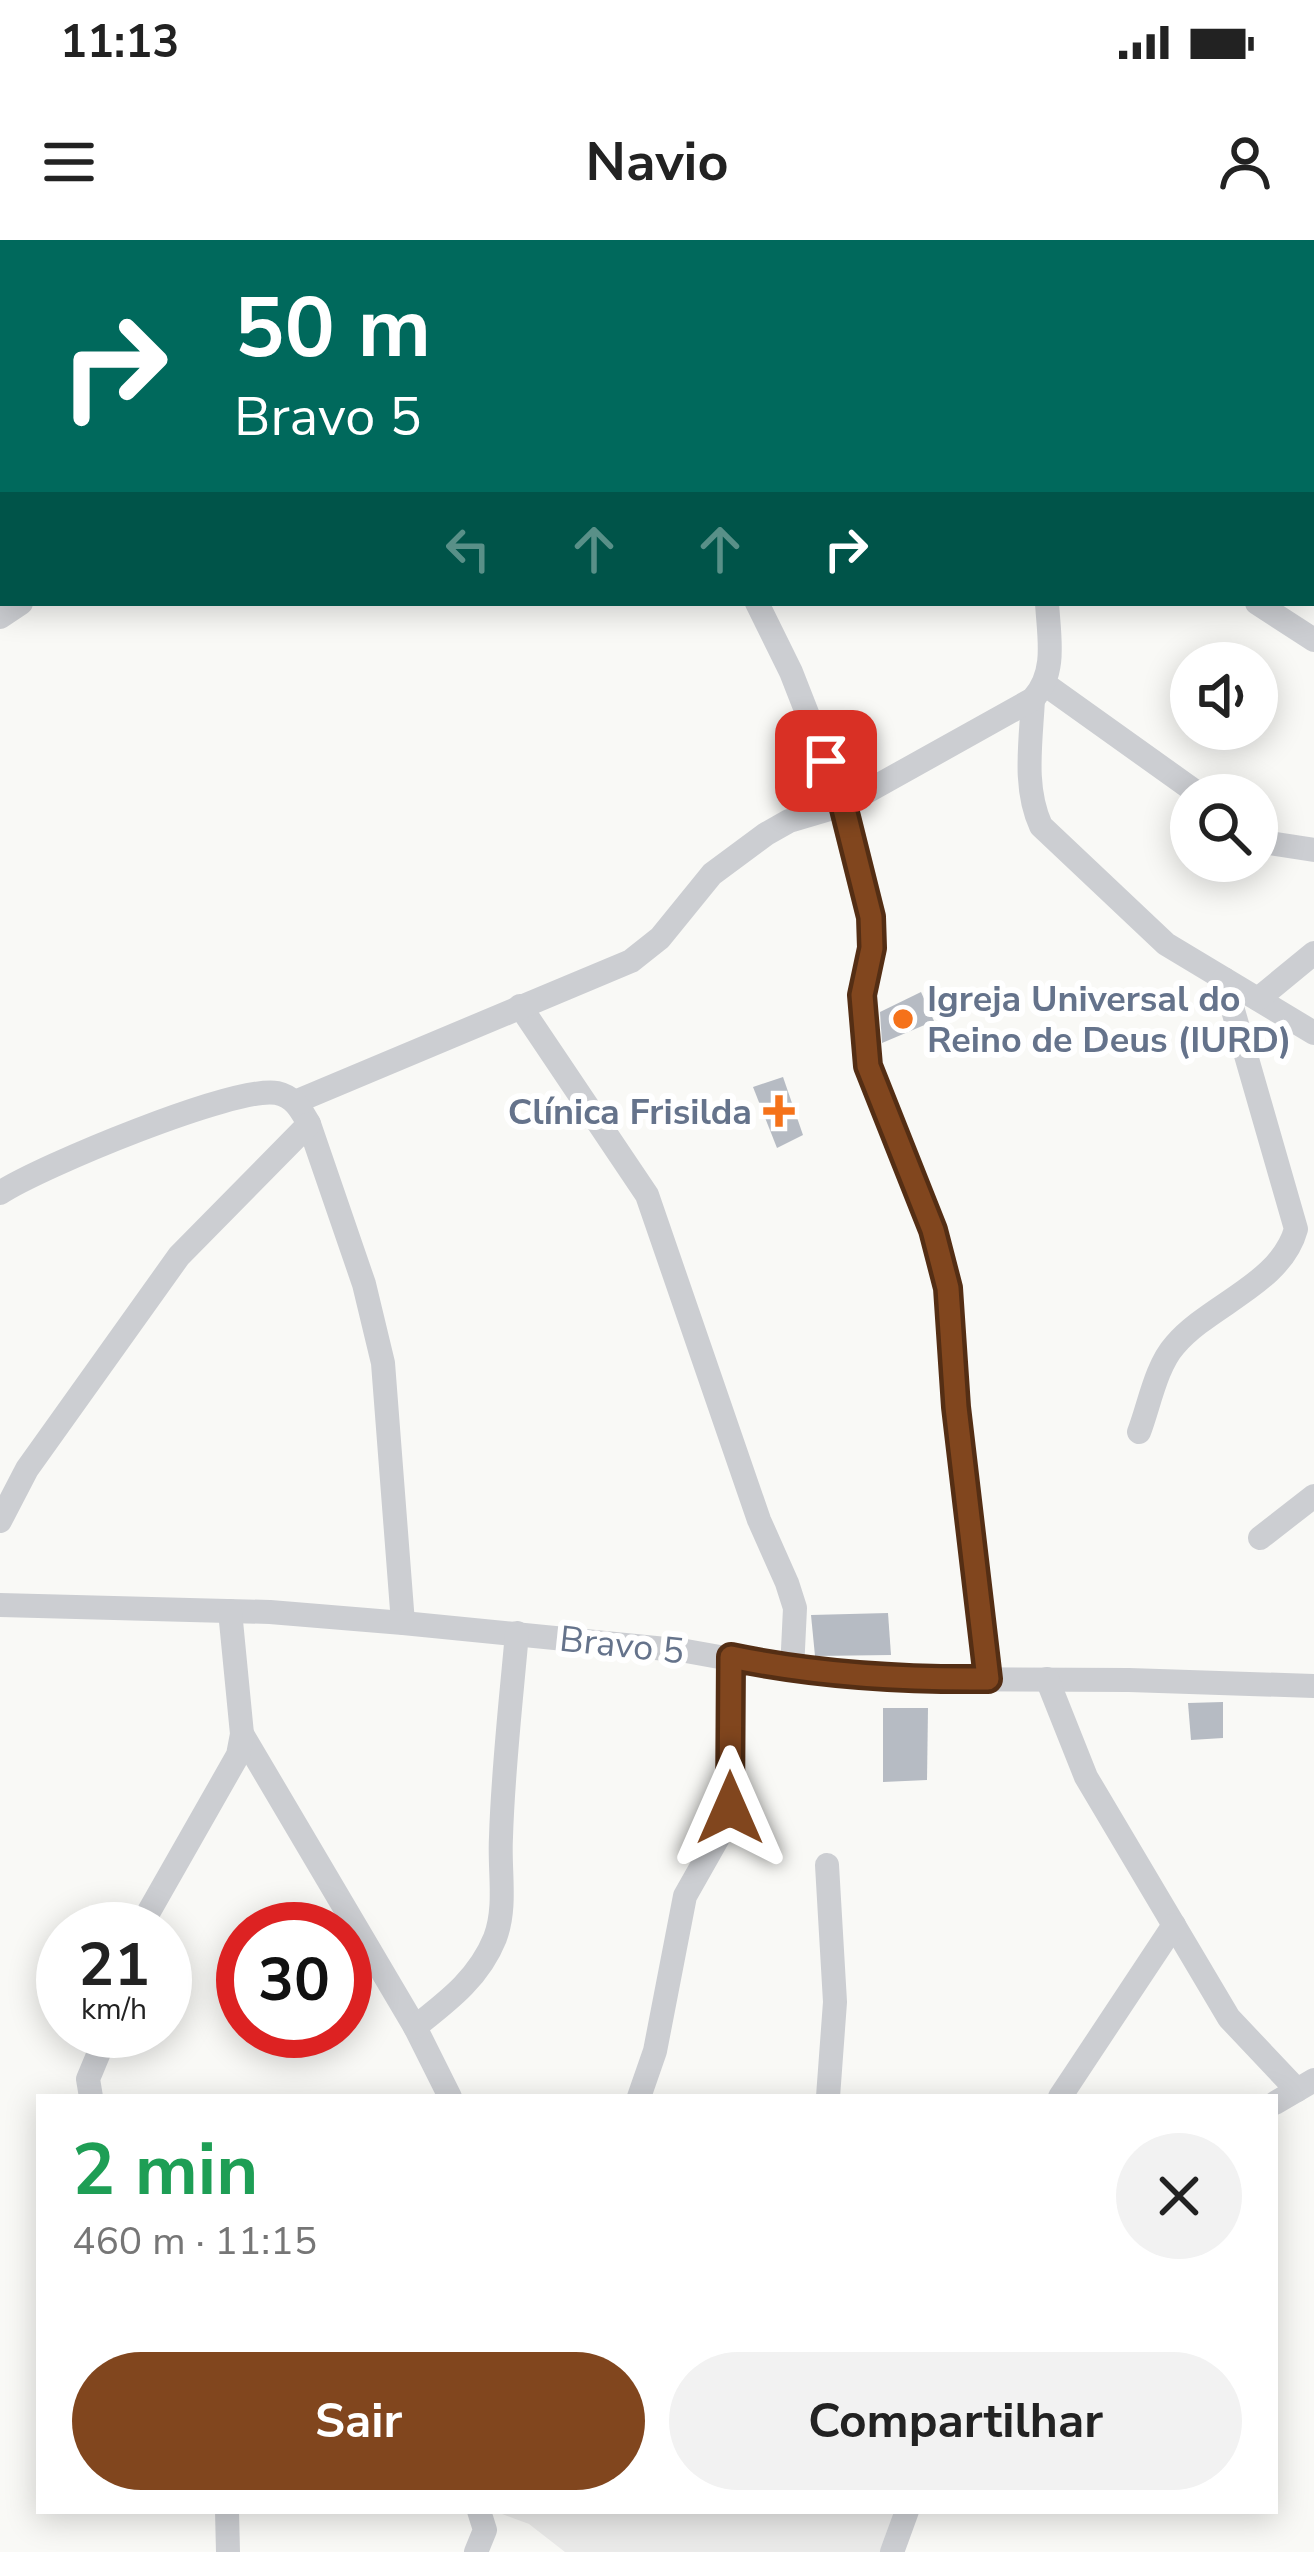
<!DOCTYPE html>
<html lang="pt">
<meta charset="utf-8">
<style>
:root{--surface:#fff;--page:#f2f2f2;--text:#222;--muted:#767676;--accent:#81461e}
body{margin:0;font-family:"Nunito Sans",sans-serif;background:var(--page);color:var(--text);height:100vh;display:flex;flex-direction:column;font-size:45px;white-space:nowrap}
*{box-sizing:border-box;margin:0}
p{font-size:39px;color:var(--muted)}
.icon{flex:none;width:66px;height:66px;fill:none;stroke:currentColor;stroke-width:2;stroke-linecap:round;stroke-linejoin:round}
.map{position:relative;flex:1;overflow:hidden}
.panel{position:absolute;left:36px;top:1854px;width:1242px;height:420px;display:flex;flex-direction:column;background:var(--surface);border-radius:0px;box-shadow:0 6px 30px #0003}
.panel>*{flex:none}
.guide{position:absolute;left:0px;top:0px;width:1314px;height:366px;box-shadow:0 6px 30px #0003;background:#00695c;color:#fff;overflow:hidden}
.fabs{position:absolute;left:1170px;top:402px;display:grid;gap:24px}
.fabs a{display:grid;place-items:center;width:108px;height:108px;border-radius:50%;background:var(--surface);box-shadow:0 6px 30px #0003;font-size:60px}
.speed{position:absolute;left:36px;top:1662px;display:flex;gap:24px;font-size:60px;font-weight:700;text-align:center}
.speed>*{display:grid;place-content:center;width:156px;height:156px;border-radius:50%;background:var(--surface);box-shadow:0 6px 30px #0003;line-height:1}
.speed small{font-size:30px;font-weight:400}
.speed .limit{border:18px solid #d22;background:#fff;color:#111}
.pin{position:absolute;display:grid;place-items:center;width:102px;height:102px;color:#fff;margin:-51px;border-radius:24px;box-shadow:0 6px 18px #0006}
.me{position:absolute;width:132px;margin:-66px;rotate:0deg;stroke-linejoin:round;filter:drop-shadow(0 0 9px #0008)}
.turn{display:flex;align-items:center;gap:42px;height:252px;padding:0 36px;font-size:54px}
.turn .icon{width:156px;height:156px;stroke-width:2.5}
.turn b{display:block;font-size:84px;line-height:102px}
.lanes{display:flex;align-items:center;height:114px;padding:0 36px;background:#0003;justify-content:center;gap:60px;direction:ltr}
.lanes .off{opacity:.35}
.round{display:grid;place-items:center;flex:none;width:126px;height:126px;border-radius:63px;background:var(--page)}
.overview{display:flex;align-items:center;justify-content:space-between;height:204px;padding:0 36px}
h1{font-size:72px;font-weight:700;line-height:90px;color:#1e9e55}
.primary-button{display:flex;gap:24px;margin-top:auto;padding:24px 36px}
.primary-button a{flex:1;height:138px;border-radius:72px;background:var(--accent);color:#fff;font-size:48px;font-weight:700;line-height:138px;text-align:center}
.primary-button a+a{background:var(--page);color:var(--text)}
.status{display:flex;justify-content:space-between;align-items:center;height:84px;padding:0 60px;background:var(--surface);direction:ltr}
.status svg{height:33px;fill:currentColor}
header{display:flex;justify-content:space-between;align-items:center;height:156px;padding:0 36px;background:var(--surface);font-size:54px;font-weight:700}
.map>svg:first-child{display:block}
.built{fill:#eaeae9}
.building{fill:#b6bbc3}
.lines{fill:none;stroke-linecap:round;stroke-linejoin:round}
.path{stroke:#c2c4c7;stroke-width:3;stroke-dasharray:6 6;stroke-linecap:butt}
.minor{stroke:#ccced2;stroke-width:24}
.route-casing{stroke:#542e14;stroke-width:30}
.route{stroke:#81461e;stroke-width:21}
.poi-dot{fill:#f5721a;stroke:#fff;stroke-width:4.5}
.labels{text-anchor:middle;stroke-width:12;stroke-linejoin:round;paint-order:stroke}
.poi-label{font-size:36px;font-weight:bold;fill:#65738b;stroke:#fff;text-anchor:start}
.street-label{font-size:36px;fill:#65738b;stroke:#fff}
</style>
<div class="status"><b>11:13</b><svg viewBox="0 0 49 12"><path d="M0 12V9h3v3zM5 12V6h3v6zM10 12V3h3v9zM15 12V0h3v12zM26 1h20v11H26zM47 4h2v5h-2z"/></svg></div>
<header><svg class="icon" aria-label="menu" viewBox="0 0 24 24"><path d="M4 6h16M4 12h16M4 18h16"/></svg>Navio<svg class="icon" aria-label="person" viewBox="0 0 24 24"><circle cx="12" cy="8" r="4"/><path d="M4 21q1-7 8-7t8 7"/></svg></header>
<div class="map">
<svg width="1314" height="2312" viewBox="0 0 1314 2312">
<rect width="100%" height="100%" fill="#f9f9f6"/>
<polygon class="built" points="494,2271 896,2271 883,2312 565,2312 529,2284"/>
<g class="building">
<polygon points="921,752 934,781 882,803 880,772"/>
<polygon points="783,837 803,895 777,908 753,847"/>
<polygon points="888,1373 891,1415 815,1416 811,1375"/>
<polygon points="1223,1462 1223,1498 1191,1500 1188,1463"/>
<polygon points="883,1468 928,1468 927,1540 883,1542"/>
</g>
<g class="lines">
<polyline class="path" points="1311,328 1314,327"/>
<g class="minor">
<polyline points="950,0 952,3"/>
<polyline points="322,3 323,0"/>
<polyline points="757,363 791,432 843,565 871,677 871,708 863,755 867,826 933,990 948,1049 956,1167 987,1439"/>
<polyline points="1257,363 1314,400"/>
<polyline points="0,377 21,363"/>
<polyline points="1046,445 1200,555"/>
<path d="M1033 459C1031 502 1023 547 1041 586L1166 704 1314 793"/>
<polyline points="1257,601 1314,610"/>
<polyline points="1258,759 1314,713"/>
<polyline points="520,766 647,955 759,1280 787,1343 795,1368 792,1430"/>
<path d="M295 862 631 721 660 698 712 634 766 594 789 581 843 565 1033 459C1057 433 1049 397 1047 363"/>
<path d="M0 953C39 927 236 845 277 853 295 857 301 870 309 884L364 1044 383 1123 403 1383"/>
<path d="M1139 1192C1149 1166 1156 1126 1175 1105 1210 1064 1281 1044 1296 989L1224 739"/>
<polyline points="0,1281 27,1229 179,1016 309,884"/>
<polyline points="1260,1298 1314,1256"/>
<polyline points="0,1365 270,1372 403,1383 686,1411 792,1430 886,1439 1129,1440 1314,1446"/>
<polyline points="1047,1439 1086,1537 1229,1778 1297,1850"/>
<polyline points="242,1494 415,1787 450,1857"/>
<polyline points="827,1625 835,1762 828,1857"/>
<polyline points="139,1689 238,1515 242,1494 230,1371"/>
<path d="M415 1787C448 1761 479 1738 495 1698 507 1666 499 1631 501 1597 503 1529 511 1461 517 1393"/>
<polyline points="91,1857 88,1839 108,1791"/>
<polyline points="639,1857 655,1811 685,1656 728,1580 731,1417"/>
<polyline points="1060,1857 1174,1685"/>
<polyline points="1275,1863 1314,1840"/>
<polyline points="227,2271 228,2312"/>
<polyline points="476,2312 485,2290 479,2271"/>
<polyline points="892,2312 907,2271"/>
</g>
</g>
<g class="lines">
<defs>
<path id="route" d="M730 1568 731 1417C817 1435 900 1440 988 1439L956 1167 948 1048 933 990 868 826 862 755 872 708 871 677 843 565 826 521"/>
</defs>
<use href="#route" class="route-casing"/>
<use href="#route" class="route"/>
</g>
<g class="poi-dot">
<circle cx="903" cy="779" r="12"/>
<path d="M773 853h12v12h12v12h-12v12h-12v-12h-12v-12h12z"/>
</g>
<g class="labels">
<g class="poi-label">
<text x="927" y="771">Igreja Universal do<tspan x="927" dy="41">Reino de Deus (IURD)</tspan></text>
<text x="752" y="884" text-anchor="end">Clínica Frisilda</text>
</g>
<g class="street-label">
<text transform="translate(622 1404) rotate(6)" y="13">Bravo 5</text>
</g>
</g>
</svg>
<div class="fabs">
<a><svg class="icon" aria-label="sound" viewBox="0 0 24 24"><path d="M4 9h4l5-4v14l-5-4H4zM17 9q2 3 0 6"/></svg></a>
<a><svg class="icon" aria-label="search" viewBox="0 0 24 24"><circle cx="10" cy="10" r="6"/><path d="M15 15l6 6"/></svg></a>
</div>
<div class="speed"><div>21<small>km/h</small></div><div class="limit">30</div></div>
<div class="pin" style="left:826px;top:521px;background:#d93025"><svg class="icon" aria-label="arrive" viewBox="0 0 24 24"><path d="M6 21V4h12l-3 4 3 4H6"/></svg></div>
<svg class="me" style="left:730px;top:1568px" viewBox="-20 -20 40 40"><path d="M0-17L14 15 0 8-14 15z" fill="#81461e" stroke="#fff" stroke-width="4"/></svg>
<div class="guide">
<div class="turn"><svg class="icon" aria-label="right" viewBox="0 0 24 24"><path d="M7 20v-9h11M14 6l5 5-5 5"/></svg><div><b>50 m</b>Bravo 5</div></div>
<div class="lanes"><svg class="icon off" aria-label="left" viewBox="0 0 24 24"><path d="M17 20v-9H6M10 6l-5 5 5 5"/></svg><svg class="icon off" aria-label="ahead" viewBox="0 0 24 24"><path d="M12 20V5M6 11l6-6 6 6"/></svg><svg class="icon off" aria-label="ahead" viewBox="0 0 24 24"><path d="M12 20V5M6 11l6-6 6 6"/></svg><svg class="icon" aria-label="right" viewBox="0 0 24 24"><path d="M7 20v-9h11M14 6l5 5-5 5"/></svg></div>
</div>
<section class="panel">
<div class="overview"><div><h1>2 min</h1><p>460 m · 11:15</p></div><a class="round"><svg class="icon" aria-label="close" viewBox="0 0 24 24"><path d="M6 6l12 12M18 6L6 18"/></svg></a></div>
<div class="primary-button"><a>Sair</a><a>Compartilhar</a></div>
</section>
</div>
